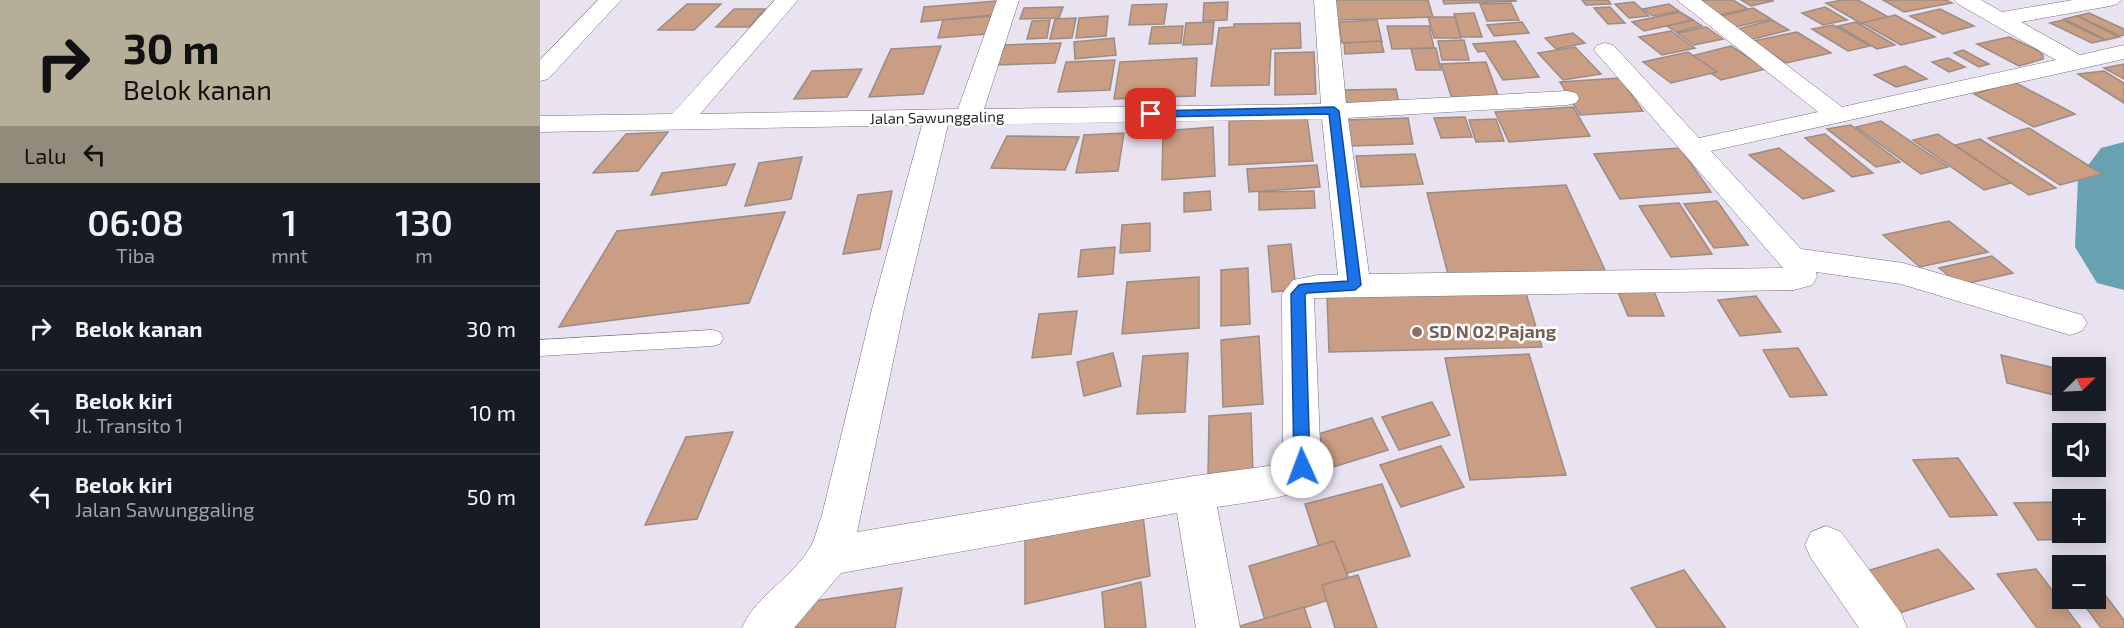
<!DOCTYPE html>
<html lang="id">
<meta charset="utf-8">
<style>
:root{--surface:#171b24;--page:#20242c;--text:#f1f3f6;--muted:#9ea1a6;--line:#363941}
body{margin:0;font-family:"Exo 2",sans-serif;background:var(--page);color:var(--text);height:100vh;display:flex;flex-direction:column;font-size:22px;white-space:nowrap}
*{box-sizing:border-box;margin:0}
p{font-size:20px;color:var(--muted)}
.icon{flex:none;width:33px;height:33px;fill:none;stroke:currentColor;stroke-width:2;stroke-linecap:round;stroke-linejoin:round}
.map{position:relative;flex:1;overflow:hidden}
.panel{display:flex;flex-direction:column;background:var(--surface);width:540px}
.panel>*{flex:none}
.guide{background:#b7ae9a;color:#111;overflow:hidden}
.needle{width:39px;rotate:66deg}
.fabs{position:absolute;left:1512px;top:357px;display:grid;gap:12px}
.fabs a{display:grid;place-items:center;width:54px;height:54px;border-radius:0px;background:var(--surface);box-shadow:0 3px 15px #0003;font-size:30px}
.pin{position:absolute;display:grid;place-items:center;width:51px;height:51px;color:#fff;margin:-26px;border-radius:12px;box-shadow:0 3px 9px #0006}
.me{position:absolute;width:66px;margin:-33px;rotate:358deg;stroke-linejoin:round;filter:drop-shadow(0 0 4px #0008)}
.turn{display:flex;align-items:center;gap:21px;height:126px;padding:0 24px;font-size:27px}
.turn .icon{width:78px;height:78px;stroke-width:2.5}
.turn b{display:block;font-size:42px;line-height:51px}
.then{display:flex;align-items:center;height:57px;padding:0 24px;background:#0003;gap:12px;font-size:22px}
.eta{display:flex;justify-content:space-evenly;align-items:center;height:102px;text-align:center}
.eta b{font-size:36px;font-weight:600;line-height:42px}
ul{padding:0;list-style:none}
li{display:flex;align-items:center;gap:18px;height:84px;padding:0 24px;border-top:2px solid var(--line)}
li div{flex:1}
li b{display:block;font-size:22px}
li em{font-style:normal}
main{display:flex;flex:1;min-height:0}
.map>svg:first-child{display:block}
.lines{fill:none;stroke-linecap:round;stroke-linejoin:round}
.river{fill:#68a1b0;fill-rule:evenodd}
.building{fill:#ca9d85;stroke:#9c8c84;stroke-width:1.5}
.service-casing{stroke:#76707e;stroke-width:1}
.minor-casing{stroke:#76707e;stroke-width:1}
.service{fill:#fff;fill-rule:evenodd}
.minor{fill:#fff;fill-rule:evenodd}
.route{fill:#1a73e8;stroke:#114b97;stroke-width:1.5}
.education-dot{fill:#8d6e63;stroke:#fff;stroke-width:2}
.labels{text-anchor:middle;stroke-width:5;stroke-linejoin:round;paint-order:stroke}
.far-street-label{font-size:15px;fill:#28262c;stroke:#fff}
.education-label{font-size:18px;font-weight:bold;fill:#785e54;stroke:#fff;text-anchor:start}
</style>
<main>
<section class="panel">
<div class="guide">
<div class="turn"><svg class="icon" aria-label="right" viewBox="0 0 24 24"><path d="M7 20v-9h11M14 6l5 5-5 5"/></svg><div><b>30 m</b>Belok kanan</div></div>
<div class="then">Lalu<svg class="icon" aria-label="left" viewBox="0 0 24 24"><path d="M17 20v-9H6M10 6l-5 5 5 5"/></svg></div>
</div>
<div class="eta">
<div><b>06:08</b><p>Tiba</p></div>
<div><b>1</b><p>mnt</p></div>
<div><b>130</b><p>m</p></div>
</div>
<ul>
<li><svg class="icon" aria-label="right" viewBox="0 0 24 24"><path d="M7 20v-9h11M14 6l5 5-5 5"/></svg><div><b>Belok kanan</b></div><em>30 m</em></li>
<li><svg class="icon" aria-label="left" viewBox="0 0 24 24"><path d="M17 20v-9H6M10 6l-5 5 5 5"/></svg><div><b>Belok kiri</b><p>Jl. Transito 1</p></div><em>10 m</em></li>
<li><svg class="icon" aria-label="left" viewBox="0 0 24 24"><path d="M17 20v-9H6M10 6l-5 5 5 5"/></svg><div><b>Belok kiri</b><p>Jalan Sawunggaling</p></div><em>50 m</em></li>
</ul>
</section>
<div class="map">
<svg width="1584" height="628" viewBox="0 0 1584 628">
<rect width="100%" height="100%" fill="#e8e2f1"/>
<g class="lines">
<polygon class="river" points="1584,142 1584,290 1557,283 1535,247 1538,179 1561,148"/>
</g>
<g class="building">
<polygon points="795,0 888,0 893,17 797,20"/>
<polygon points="903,0 976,0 976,1 904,4"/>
<polygon points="1042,0 1068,0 1071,4 1046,5"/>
<polygon points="1168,0 1193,0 1208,9 1175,16 1155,2"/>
<polygon points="1201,0 1231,0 1233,1 1211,6"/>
<polygon points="1302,0 1318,0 1350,18 1322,24 1286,3"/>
<polygon points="1343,0 1406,0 1412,3 1364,12"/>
<polygon points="456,1 454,15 381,22 384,7"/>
<polygon points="688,2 687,20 663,21 664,3"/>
<polygon points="1094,2 1109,16 1089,18 1075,4"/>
<polygon points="971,3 979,20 947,21 940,4"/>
<polygon points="147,4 181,4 154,30 118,30"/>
<polygon points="627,4 624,24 589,25 592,5"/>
<polygon points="1129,4 1139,11 1113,16 1103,9"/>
<polygon points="523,7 519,18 480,19 484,8"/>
<polygon points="1070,7 1085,23 1068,24 1054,8"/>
<polygon points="1285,7 1307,20 1283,25 1262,13"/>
<polygon points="1213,8 1231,19 1191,28 1174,18"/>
<polygon points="194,9 225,9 209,27 176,27"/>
<polygon points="1400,9 1434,26 1403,34 1370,16"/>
<polygon points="1140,12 1153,20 1104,31 1092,22"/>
<polygon points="934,13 942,37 921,37 914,14"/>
<polygon points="1549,13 1584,29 1584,35 1580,36 1537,16"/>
<polygon points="1355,15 1395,37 1361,45 1322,23"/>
<polygon points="451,16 447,34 398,38 403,20"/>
<polygon points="568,16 566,36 536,38 539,18"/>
<polygon points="1537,16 1579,37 1566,40 1524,19"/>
<polygon points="888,17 915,17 921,38 894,38"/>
<polygon points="536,18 532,38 510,39 515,19"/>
<polygon points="510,20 507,38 487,39 492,21"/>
<polygon points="837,20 842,42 802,43 799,22"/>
<polygon points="1153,20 1162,26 1136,32 1127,26"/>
<polygon points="1232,20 1249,30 1210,40 1194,30"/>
<polygon points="1523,20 1565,40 1552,43 1510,23"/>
<polygon points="674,22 672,44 643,45 646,23"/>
<polygon points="982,22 989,33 954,36 947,25"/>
<polygon points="1316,22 1355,45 1337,49 1298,26"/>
<polygon points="760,23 761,48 731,49 729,85 671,86 679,28 694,27 694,24"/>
<polygon points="1293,25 1330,46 1308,51 1272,29"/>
<polygon points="643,26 641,43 609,44 612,27"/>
<polygon points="847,26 889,26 894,48 852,49"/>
<polygon points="1166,27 1183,39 1154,45 1137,33"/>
<polygon points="1131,31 1155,48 1122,55 1099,37"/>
<polygon points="1257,32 1291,53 1246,63 1213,41"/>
<polygon points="1033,33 1045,43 1016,49 1005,38"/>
<polygon points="1469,37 1497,50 1503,55 1503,59 1479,66 1437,44"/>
<polygon points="574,38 576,55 535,59 534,42"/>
<polygon points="924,40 929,60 902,60 898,41"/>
<polygon points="841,41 844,52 805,54 804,43"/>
<polygon points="975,41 999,77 963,80 945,51 938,52 933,44"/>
<polygon points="521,43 515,63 457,65 465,45"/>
<polygon points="401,46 383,94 329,97 351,49"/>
<polygon points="1191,46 1226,69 1181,80 1147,57"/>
<polygon points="1035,47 1061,74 1023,80 998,53"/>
<polygon points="896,48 901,70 876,70 871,49"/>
<polygon points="1423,50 1449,64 1439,67 1414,53"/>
<polygon points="774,52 776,94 735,95 735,53"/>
<polygon points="1148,52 1177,72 1131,83 1103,62"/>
<polygon points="657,58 655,96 574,99 580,62"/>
<polygon points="1408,58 1425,67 1409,72 1392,62"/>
<polygon points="575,60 570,90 518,92 526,62"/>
<polygon points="946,62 959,98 912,99 901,64"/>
<polygon points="1584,64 1584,79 1564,68"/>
<polygon points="1365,66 1387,79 1356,87 1334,75"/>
<polygon points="322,69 307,97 254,99 272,71"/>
<polygon points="1564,71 1584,83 1584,103 1538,74"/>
<polygon points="1080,78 1103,111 1040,115 1020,82"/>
<polygon points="1474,82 1535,114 1494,127 1434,94"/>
<polygon points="856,89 859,103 804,105 803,90"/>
<polygon points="1033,107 1050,136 969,142 955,112"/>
<polygon points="767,117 773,161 689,165 689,121"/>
<polygon points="925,117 932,137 901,138 894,118"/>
<polygon points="868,118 873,144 810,146 807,120"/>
<polygon points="956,119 964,141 936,142 929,120"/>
<polygon points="1341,121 1408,167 1381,174 1316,127"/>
<polygon points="1311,125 1360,162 1336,167 1287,129"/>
<polygon points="673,127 675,176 622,180 623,131"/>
<polygon points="1489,128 1562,174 1520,185 1448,138"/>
<polygon points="128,132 98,171 53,173 86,134"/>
<polygon points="584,133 578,171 536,173 544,135"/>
<polygon points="1285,134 1333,173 1312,177 1265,138"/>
<polygon points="1398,134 1471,183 1444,190 1373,140"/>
<polygon points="467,136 539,137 525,170 451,168"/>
<polygon points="1440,139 1516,188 1489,195 1415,145"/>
<polygon points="1140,148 1171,192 1080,199 1054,154"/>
<polygon points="1239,148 1294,191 1263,199 1209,155"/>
<polygon points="875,154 883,184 821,187 816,156"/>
<polygon points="262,157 251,199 205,206 219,163"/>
<polygon points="195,164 186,185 111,195 122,173"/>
<polygon points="777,165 780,187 709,192 707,169"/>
<polygon points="1026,185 1065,270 909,278 887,193"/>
<polygon points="352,191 340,249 303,254 318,195"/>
<polygon points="670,191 671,210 644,212 644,193"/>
<polygon points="774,191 775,208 719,210 719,192"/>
<polygon points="1177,201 1208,245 1174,248 1144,204"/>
<polygon points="1139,203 1172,254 1131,257 1099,206"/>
<polygon points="245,212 209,303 19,327 77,231"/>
<polygon points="1409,221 1448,252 1380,267 1343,235"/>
<polygon points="610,223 610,251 580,253 582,225"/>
<polygon points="751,244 756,290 732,292 728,246"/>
<polygon points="575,247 573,274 538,277 541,250"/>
<polygon points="1452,256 1473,273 1420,285 1399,268"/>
<polygon points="708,268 710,324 681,326 681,270"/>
<polygon points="659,277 659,328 582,334 587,282"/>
<polygon points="1111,284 1124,316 1088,316 1075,285"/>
<polygon points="985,290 1002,347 789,352 787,295"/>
<polygon points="1216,296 1241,332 1200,336 1178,300"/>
<polygon points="537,311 531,354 492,358 499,314"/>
<polygon points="719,336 723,404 683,407 681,340"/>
<polygon points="1258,348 1287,395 1250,397 1223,350"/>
<polygon points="573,353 581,386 544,396 537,362"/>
<polygon points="648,353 645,412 597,414 603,356"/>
<polygon points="989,354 1026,475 930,480 905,358"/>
<polygon points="1461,355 1515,368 1522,397 1467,383"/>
<polygon points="892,402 910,435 859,450 842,417"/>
<polygon points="711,413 713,474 668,478 669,416"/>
<polygon points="832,418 848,450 793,467 778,434"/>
<polygon points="193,432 157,519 105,525 146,437"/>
<polygon points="901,446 924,487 861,507 840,465"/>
<polygon points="1418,458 1457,515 1410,517 1373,460"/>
<polygon points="842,484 870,556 789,578 765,504"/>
<polygon points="1522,502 1522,532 1554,532 1557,538 1498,540 1474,503"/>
<polygon points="602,507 610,576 485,604 485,532"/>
<polygon points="794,541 814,592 725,620 709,566"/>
<polygon points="1398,549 1434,589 1356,614 1324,572"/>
<polygon points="1496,569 1541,628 1497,628 1457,574"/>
<polygon points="1144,570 1185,627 1117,628 1091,588"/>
<polygon points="818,575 837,628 795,628 782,585"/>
<polygon points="601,582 606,628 565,628 562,592"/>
<polygon points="1556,583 1584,620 1584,628 1561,628 1539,598 1556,598"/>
<polygon points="362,588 355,628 254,628 261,603"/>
<polygon points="764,607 771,628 693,628"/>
</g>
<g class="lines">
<defs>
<polygon id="service" points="172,330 180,332 183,338 180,344 172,346 0,356 0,340"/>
<g id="minor">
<polygon points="58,0 81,0 8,79 0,81 0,60"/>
<path d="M235 0H258L160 114 418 109 457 0H479L444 109 781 104 774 0H796L806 103 1027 91 1036 93 1039 98 1036 103 1027 105 808 118 829 274 1243 268 1054 50 1057 45 1065 43 1073 45 1159 138 1278 112 1137 0H1161L1302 107 1516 60 1418 4 1414 0H1441L1462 12 1533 0H1581L1577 4 1570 6 1481 22 1540 55 1584 45V59L1171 151 1261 249 1363 263 1542 315 1547 323 1542 331 1530 335 1361 284 1276 272 1277 277 1272 285 1254 290 774 298 781 467 772 487C741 499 709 502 677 507L700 628H656L637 513 301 573 254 628H202C216 595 253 578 271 546 276 537 278 525 282 515L332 309 382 125 0 132V116L132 114ZM782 119 798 275H778L753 280 742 294 743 464 654 476 317 532 364 309 408 125Z"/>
<polygon points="1286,526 1301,532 1361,613 1367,628 1319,628 1271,558 1265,545 1271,532"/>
</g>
</defs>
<use href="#service" class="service-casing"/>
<use href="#minor" class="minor-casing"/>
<use href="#service" class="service"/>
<use href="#minor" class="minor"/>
</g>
<polygon class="route" points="794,107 799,111 821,285 815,290 767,293 765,295 770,467 768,472 762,474 757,472 754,467 751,294 759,285 764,284 808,281 789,114 611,117 606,114 611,111"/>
<circle class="education-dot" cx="877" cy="332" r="6"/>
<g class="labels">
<g class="far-street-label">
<text transform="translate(397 118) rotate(-1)" y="5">Jalan Sawunggaling</text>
</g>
<g class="education-label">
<text x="889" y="338">SD N 02 Pajang</text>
</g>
</g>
</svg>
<div class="fabs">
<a><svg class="needle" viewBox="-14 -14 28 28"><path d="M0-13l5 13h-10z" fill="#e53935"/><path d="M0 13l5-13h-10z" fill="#9ea1a6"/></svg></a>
<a><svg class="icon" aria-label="sound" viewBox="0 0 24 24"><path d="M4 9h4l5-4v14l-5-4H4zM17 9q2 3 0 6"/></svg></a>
<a>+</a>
<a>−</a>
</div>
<div class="pin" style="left:611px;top:114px;background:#d93025"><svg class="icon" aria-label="arrive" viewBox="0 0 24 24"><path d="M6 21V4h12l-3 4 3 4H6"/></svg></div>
<svg class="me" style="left:762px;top:467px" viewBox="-20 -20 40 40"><circle r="19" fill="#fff"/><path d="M0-13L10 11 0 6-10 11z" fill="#1a73e8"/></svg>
</div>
</main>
